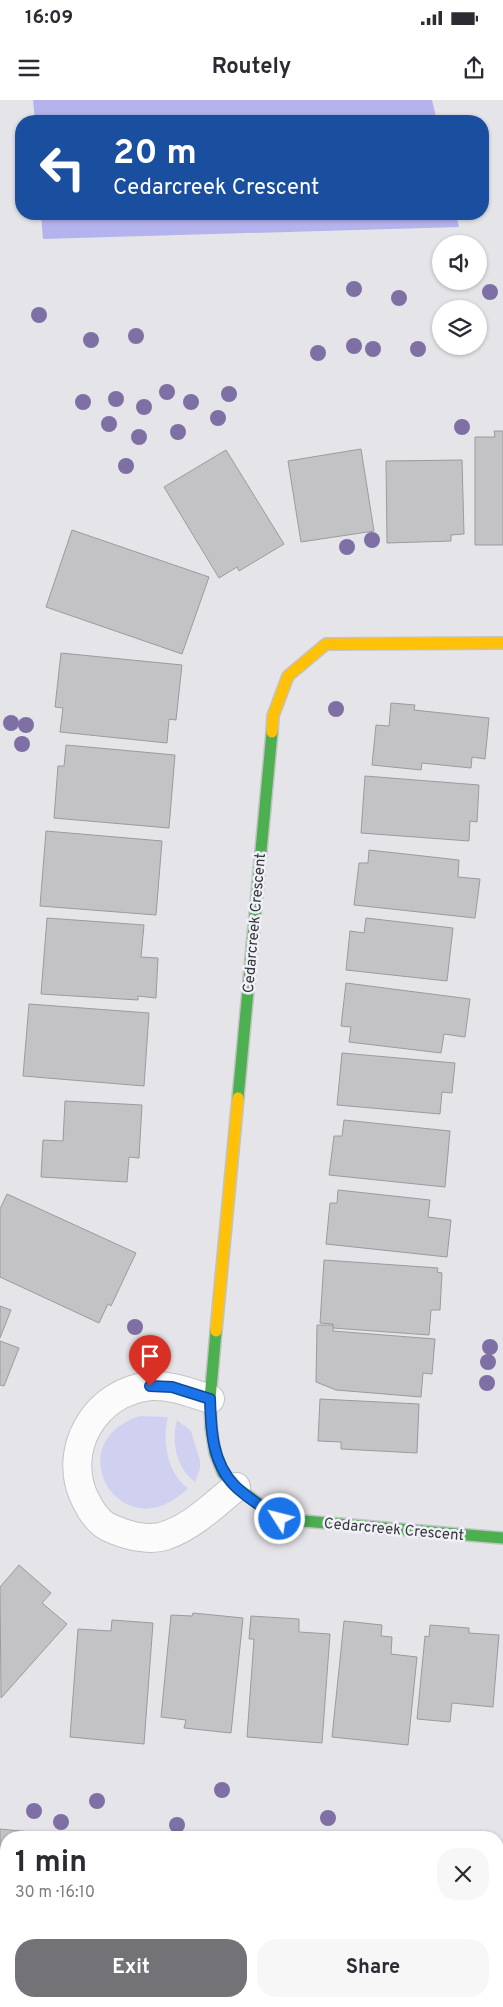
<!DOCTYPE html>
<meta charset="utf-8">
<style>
:root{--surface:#fff;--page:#f7f7f7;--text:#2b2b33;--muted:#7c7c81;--accent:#737377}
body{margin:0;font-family:Overpass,sans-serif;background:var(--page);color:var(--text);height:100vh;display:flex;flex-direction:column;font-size:19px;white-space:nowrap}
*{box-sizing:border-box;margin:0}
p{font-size:16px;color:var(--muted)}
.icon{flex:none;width:28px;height:28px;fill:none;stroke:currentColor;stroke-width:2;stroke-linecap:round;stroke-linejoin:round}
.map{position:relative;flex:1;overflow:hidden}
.side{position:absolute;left:0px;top:1731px;width:504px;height:176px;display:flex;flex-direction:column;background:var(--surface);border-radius:20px 20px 0 0;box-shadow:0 1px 4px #0004}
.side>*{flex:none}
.banner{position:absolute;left:15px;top:15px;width:474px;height:105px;border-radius:20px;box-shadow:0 1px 4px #0004;background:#1a4fa0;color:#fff;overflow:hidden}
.fabs{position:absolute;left:432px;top:135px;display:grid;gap:10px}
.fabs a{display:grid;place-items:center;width:55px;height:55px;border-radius:50%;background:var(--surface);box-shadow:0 1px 4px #0004;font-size:25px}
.pin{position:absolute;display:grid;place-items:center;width:42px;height:42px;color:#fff;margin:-51px -21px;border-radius:50% 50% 50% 0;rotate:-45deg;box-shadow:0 0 5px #0007}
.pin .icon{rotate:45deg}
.me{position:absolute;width:55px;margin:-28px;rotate:306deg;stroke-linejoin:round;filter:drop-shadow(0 0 4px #0008)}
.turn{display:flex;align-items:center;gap:18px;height:105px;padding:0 15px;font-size:22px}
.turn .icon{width:65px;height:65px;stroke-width:2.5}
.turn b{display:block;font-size:35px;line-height:42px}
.round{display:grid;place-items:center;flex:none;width:52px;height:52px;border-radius:20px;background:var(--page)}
.overview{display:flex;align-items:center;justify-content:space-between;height:85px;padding:0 15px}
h1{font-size:30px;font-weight:700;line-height:38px}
.cta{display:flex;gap:10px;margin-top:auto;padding:10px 15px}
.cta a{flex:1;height:58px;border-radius:20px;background:var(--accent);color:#fff;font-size:20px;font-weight:700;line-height:58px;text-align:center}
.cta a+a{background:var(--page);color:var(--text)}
.status{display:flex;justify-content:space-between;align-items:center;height:35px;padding:0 25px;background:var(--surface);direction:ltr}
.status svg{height:14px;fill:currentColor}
header{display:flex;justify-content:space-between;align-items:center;height:65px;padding:0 15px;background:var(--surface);font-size:22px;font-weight:700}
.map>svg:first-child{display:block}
.green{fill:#d0d0f0}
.water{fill:#b5b3ed}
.building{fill:#c3c3c6;stroke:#9b9b9e}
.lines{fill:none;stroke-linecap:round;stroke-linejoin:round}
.lane-casing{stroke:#c3c3c6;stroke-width:25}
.street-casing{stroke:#c3c3c6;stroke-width:30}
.fast-casing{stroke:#c3c3c6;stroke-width:14}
.slow-casing{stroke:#c3c3c6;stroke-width:14}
.lane{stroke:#fbfbfc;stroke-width:22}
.street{stroke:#fbfbfc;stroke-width:28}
.fast{stroke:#4caf50;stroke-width:11}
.slow{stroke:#ffc107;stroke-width:11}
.tree{fill:#7e6fa5}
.route-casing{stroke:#114b97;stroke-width:12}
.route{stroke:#1a73e8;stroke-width:9}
.labels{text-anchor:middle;stroke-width:5;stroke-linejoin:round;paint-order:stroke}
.street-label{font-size:15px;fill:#363639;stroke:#f0f0f8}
</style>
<div class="status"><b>16:09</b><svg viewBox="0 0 49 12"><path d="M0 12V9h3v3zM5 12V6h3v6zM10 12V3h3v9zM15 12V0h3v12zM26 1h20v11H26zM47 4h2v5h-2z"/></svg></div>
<header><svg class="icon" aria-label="menu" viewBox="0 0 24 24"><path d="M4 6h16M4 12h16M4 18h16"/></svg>Routely<svg class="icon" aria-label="share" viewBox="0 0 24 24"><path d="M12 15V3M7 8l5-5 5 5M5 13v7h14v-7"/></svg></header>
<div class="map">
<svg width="503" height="1907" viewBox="0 0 503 1907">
<rect width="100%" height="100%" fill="#e5e5e9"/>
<g class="green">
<path d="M140 1316 168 1317C162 1339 167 1374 188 1388 123 1454 55 1343 140 1316Z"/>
<path d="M177 1320 191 1331 200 1361V1369L195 1382C176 1368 171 1341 177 1320Z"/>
</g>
<g class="water">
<polygon points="33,0 432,0 437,21 35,21"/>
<polygon points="41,114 456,114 459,127 43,139"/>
</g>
<g class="building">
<polygon points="494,331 503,331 503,445 475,445 475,337 495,337"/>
<polygon points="361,349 374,431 301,442 288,361"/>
<polygon points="226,350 284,444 239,471 237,467 219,478 164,387"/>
<polygon points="462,360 464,434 451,435 451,441 387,443 386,361"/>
<polygon points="72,430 209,477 182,554 46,507"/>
<polygon points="61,553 182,565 176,620 169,619 167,643 60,632 63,608 55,607"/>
<polygon points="391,603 415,605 414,610 489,618 485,659 472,657 471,668 422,663 421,670 372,665 376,625 389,626"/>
<polygon points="66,645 175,655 169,728 54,718 58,666 64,666"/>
<polygon points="365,676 479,685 477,722 470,721 469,741 361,733"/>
<polygon points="46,731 162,741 156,815 40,806"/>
<polygon points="369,750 459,760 458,777 480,779 475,818 354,805 359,763 368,763"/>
<polygon points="47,818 144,825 141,857 158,858 156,898 138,896 138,900 41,894"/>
<polygon points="366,818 453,828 447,881 346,870 350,831 364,833"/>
<polygon points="346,883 470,899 465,937 444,934 441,953 349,942 351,927 341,926"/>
<polygon points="29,904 149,913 144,986 23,976"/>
<polygon points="342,953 455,963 452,993 442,992 440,1014 337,1005"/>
<polygon points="65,1001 142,1005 139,1058 129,1057 127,1082 41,1077 43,1040 63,1041"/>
<polygon points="344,1020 450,1031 445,1087 329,1075 334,1036 342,1036"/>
<polygon points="338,1090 430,1100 428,1117 451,1120 447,1157 326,1144 330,1103 337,1103"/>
<polygon points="7,1094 136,1153 111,1206 108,1204 99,1223 0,1177 0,1109"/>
<polygon points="324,1160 438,1168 437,1172 442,1173 440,1210 431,1210 429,1235 333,1228 333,1224 320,1223"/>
<polygon points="0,1206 11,1210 0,1238"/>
<polygon points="317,1225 333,1225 333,1231 435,1239 432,1274 423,1273 421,1297 336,1290 316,1282"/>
<polygon points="0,1241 19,1248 4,1286 0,1285"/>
<polygon points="320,1299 419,1304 417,1353 341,1349 341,1342 318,1341"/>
<polygon points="19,1465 51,1493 42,1503 67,1524 1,1598 0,1487"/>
<polygon points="193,1513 243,1518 231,1633 184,1628 186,1620 161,1617 171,1515 192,1516"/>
<polygon points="251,1516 299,1519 299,1532 330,1534 322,1643 247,1637 254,1539 249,1539"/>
<polygon points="112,1520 153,1523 144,1644 70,1637 78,1529 111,1531"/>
<polygon points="344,1521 382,1525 381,1536 392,1537 391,1554 417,1557 408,1645 332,1637"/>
<polygon points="430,1525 469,1528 469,1533 499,1535 493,1607 452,1603 450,1622 417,1619 425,1536 429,1537"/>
<polygon points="0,1729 93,1738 6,1738 6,1838 0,1838"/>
<rect x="498" y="1774" width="5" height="104"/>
</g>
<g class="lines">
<defs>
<g id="lane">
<polyline points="0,1875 6,1876"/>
<polyline points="215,1901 269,1907"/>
</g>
<path id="street" d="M210 1299C191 1293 171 1285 151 1286 95 1291 60 1351 86 1401 91 1411 98 1422 108 1427 114 1430 120 1432 126 1434 138 1438 155 1440 167 1435 193 1426 215 1404 236 1387"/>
<g id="fast">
<polyline points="238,998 272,632"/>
<polyline points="216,1231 210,1299 211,1328 215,1353 223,1373 236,1387 280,1419 503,1438"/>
</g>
<g id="slow">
<polyline points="272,632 273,616 288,576 326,544 503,543"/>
<polyline points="216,1231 238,998"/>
</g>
</defs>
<use href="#lane" class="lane-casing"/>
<use href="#street" class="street-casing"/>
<use href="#fast" class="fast-casing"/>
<use href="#slow" class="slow-casing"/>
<use href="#lane" class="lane"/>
<use href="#street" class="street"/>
<use href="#fast" class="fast"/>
<use href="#slow" class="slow"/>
</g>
<g class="tree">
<circle cx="354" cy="189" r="8"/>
<circle cx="490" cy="192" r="8"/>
<circle cx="399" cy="198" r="8"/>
<circle cx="39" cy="215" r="8"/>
<circle cx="136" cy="236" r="8"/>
<circle cx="91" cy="240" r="8"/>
<circle cx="354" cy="246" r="8"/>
<circle cx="373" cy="249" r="8"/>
<circle cx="418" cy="249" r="8"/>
<circle cx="318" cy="253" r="8"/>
<circle cx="167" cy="292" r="8"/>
<circle cx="229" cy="294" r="8"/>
<circle cx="116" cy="299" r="8"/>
<circle cx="83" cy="302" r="8"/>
<circle cx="191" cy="302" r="8"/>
<circle cx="144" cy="307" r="8"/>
<circle cx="218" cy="318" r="8"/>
<circle cx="109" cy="324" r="8"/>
<circle cx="462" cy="327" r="8"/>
<circle cx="178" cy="332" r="8"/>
<circle cx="139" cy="337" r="8"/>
<circle cx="126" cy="366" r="8"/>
<circle cx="372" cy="440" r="8"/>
<circle cx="347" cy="447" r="8"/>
<circle cx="336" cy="609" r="8"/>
<circle cx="11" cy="623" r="8"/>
<circle cx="26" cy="625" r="8"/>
<circle cx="22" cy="644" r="8"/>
<circle cx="135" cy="1227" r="8"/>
<circle cx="490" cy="1247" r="8"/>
<circle cx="488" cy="1262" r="8"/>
<circle cx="487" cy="1283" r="8"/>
<circle cx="222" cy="1690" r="8"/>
<circle cx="97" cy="1701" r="8"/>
<circle cx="34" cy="1711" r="8"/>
<circle cx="328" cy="1718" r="8"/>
<circle cx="61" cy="1722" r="8"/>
<circle cx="177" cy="1725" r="8"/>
</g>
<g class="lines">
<defs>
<path id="route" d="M150 1286 172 1287 210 1299C211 1330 212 1363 235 1386 248 1399 265 1408 280 1419"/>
</defs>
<use href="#route" class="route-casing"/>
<use href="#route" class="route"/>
</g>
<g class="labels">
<g class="street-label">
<text transform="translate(254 823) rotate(-85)" y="5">Cedarcreek Crescent</text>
<text transform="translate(394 1429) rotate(5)" y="5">Cedarcreek Crescent</text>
</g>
</g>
</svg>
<div class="fabs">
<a><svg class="icon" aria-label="sound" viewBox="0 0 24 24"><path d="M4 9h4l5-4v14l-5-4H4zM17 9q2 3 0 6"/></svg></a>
<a><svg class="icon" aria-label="layers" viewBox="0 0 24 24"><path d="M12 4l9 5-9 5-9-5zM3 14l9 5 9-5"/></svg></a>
</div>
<div class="pin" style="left:150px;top:1286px;background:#d93025"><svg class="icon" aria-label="arrive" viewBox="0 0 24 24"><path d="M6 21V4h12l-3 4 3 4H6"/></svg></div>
<svg class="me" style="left:280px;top:1419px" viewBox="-20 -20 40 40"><circle r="17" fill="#1a73e8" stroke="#fff" stroke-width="3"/><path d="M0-11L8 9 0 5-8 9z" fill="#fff"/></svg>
<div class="banner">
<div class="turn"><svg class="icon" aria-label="left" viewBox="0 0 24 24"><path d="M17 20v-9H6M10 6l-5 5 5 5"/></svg><div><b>20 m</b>Cedarcreek Crescent</div></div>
</div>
<section class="side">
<div class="overview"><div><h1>1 min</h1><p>30 m · 16:10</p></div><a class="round"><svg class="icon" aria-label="close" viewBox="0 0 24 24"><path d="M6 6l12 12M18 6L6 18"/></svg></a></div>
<div class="cta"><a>Exit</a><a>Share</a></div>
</section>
</div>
